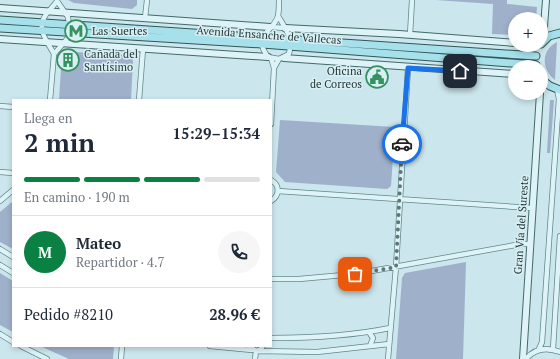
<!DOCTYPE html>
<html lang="es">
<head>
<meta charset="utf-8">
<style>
	:root { --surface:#fff; --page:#f6f6f7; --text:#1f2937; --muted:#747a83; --line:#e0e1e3; --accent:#0b8043 }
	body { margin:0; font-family:"PT Serif",serif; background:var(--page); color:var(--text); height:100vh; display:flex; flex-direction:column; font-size:15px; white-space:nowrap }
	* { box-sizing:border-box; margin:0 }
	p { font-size:13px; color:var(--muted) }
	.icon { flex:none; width:22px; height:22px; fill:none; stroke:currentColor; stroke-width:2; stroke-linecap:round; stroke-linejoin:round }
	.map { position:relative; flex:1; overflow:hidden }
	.panel { position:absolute; left:12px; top:99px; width:260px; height:248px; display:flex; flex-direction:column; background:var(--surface); border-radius:0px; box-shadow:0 2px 6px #0003 }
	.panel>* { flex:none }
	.controls { position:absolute; left:508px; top:12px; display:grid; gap:8px }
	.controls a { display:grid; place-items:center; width:40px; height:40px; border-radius:50%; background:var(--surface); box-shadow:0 2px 6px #0003; font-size:20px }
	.pin { position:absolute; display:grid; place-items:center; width:34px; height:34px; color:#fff; margin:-17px; border-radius:8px; box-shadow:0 2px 6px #0006 }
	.courier { position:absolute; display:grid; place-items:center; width:40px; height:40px; margin:-20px; border:3px solid #1a73e8; border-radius:50%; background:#fff; color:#222; box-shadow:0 1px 5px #0007 }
	.headline em { font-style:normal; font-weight:700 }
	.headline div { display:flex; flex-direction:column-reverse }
	.headline { display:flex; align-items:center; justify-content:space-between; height:68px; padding:0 12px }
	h1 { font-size:26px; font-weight:700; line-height:30px }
	.bar { display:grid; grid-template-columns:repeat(4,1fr); gap:6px 4px; align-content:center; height:48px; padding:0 12px }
	.bar i { height:5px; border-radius:3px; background:var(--line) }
	.bar .current { background:var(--accent) }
	.bar p { grid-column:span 4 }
	.line { display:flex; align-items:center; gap:10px; padding:0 12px; border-top:1px solid var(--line) }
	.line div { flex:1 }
	.round { display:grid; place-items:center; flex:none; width:42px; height:42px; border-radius:21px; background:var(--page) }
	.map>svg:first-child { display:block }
	.green { fill:#9fb0ca }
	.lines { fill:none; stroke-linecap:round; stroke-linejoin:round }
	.street-casing { stroke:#608888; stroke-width:6 }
	.secondary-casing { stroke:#436a69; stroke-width:8 }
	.primary-casing { stroke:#335654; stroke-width:9 }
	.street { stroke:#def3f7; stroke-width:4.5 }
	.secondary { stroke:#def3f7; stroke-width:6 }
	.primary { stroke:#a6e0eb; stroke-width:7 }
	.done { stroke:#5d7677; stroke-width:4; stroke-dasharray:0 7.2 }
	.route { stroke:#1a73e8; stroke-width:5 }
	.labels { text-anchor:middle; stroke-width:3; stroke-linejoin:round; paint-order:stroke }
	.poi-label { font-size:11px; fill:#223938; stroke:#daeff4; text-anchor:start }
	.street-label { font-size:11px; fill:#223938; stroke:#daeff4 }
</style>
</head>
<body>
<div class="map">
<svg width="560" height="359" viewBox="0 0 560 359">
	<rect width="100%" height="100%" fill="#cbe6ec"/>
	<path class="green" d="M68,0H137V5L132,9L74,3Z
		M436,0H507V4L537,7L536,19H515V35L492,34L493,4Z
		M557,42L555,80C541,69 541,50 557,42Z
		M74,52L129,55L133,60L131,100H59L61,69H74Z
		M550,100H554L550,153H547Z
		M280,120L395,127L391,186L387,189L285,182L276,172Z
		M13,201V249L0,242V212Z
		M466,262L463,359H396L402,278L405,273Z
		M0,273L13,281V332L0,325Z
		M40,346H114L113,359H69Z"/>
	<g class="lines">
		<g class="street-casing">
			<path id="street" d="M278,16C286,29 293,38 289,54L279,59L268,57C251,34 273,33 278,16C279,11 279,5 279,0
				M145,18L147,0
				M270,27L285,28
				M410,35L412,0
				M271,58L274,68L279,59
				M50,100L54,54L67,39L70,33L68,17L57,1C54,6 48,11 45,16C36,30 48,42 54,54
				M139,100L143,49
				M0,106L13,107
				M271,124L274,68
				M0,172L13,173
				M271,180C280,185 280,195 271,201
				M278,191L532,208
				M0,201L13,190
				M0,249L13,257
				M0,265L13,273
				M271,279H299L355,274L521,244H530
				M369,332L373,338L370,346
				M0,334L13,342
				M271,338C311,338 351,336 390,328
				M21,346L47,359
				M210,346L252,350
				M249,346L256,351L260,350L263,346
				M539,349L542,342L559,99L557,89
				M553,349L560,236
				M258,351L317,352L389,344
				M121,359L122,346
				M255,359L256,351
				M388,359L396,267L408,68
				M526,359C535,348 547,347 560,352"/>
		</g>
		<g class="secondary-casing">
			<path id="secondary" d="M0,8L270,27
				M285,28L399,34L515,43
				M0,39L268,57
				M543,40L546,0
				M284,58L515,74
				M523,359L540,93"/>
		</g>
		<g class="primary-casing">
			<path id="primary" d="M0,20L536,56
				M0,28L262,44L536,65
				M541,44L549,36L560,33
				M541,79L550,86L560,90"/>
		</g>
		<use href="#street" class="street"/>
		<use href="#secondary" class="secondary"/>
		<use href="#primary" class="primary"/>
	</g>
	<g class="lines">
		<path class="done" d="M355,274L396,267L402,144"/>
		<path class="route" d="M402,144L408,68L460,71"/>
	</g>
	<defs>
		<g id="metro-ring" transform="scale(1.15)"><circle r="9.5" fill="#daeff4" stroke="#349260" stroke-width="1.5"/><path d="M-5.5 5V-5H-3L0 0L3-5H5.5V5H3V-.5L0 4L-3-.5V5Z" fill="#349260"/></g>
		<g id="building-ring" transform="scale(1.15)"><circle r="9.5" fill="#daeff4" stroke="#349260" stroke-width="1.5"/><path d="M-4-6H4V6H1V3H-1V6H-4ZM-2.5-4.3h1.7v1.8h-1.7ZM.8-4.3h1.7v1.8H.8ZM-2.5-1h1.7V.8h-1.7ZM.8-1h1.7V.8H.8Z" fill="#349260"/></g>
		<g id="civic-ring" transform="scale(1.15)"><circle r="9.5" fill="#daeff4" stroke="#349260" stroke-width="1.5"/><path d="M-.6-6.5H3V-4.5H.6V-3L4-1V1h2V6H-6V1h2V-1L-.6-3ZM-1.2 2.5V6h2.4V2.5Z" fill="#349260"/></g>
	</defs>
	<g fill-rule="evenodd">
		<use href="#metro-ring" x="76" y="31"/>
		<use href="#building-ring" x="68" y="60"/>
		<use href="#civic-ring" x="377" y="77"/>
	</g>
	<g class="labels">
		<g class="poi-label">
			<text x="92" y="35">Las Suertes</text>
			<text x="84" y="58">Cañada del<tspan x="84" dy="13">Santísimo</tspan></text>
			<text x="362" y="75" text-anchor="end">Oficina<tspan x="362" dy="13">de Correos</tspan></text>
		</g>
		<g class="street-label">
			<text transform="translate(269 35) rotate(4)" y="4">Avenida Ensanche de Vallecas</text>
			<text transform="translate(521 225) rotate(-86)" y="4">Gran Vía del Sureste</text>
		</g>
	</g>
</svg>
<div class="controls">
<a>+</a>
<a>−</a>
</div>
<div class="pin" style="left:355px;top:274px;background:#ea580c"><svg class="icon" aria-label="bag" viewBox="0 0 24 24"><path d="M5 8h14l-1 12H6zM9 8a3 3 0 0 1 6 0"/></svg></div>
<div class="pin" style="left:460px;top:71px;background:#1f2937"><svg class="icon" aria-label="home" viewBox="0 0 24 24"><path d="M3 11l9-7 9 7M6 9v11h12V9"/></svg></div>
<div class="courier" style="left:402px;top:144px"><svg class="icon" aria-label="car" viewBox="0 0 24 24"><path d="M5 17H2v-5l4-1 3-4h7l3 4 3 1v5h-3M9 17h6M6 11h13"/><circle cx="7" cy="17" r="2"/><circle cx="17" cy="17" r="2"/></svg></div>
<section class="panel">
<div class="headline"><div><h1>2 min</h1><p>Llega en</p></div><em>15:29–15:34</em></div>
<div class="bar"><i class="current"></i><i class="current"></i><i class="current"></i><i></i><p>En camino · 190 m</p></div>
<div class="line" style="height:72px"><b class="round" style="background:var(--accent);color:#fff">M</b><div><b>Mateo</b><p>Repartidor · 4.7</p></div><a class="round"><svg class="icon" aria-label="phone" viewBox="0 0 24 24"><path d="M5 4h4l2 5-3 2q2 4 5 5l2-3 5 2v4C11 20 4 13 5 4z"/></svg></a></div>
<div class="line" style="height:52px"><div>Pedido #8210</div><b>28.96 €</b></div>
</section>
</div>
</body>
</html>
